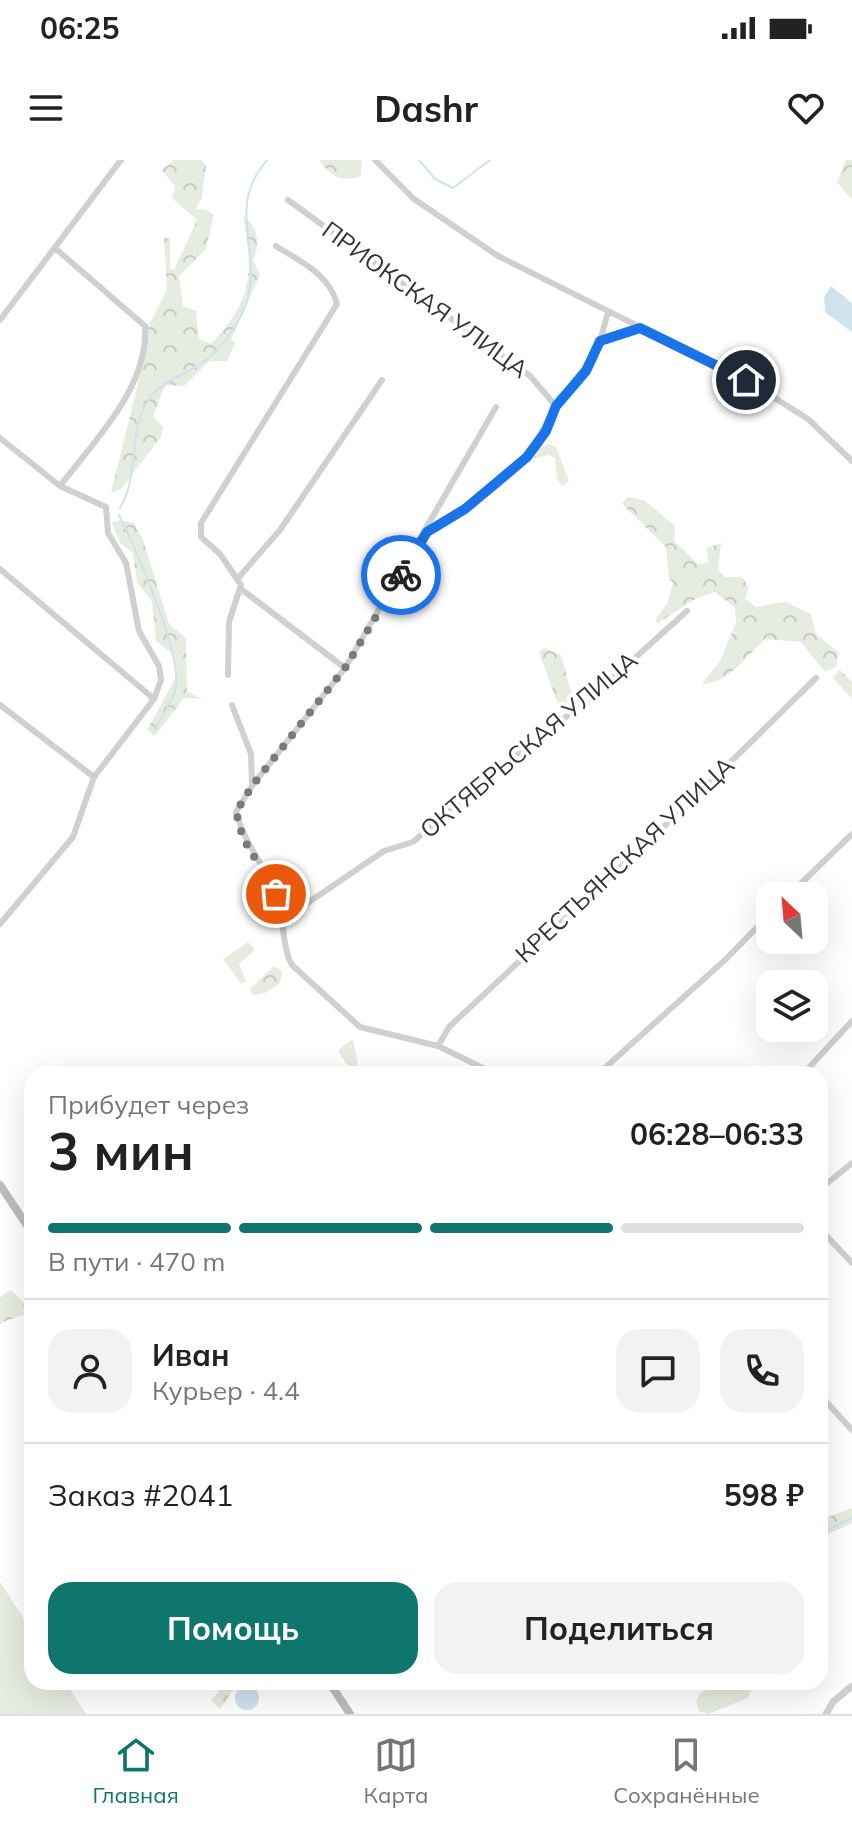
<!DOCTYPE html>
<html lang="ru">
<head>
<meta charset="utf-8">
<style>
	:root { --surface:#fff; --page:#f2f2f2; --text:#222; --muted:#767676; --line:#e0e0e0; --accent:#0f766e }
	body { margin:0; font-family:Mulish,sans-serif; background:var(--page); color:var(--text); height:100vh; display:flex; flex-direction:column; font-size:30px; white-space:nowrap }
	* { box-sizing:border-box; margin:0 }
	p { font-size:26px; color:var(--muted) }
	.icon { flex:none; width:44px; height:44px; fill:none; stroke:currentColor; stroke-width:2; stroke-linecap:round; stroke-linejoin:round }
	.map { position:relative; flex:1; overflow:hidden }
	.side { position:absolute; left:24px; top:906px; width:804px; height:624px; display:flex; flex-direction:column; background:var(--surface); border-radius:24px; box-shadow:0 8px 32px #0002 }
	.side>* { flex:none }
	.needle { width:52px; rotate:334deg }
	.tools { position:absolute; left:756px; top:722px; display:grid; gap:16px }
	.tools a { display:grid; place-items:center; width:72px; height:72px; border-radius:16px; background:var(--surface); box-shadow:0 8px 32px #0002; font-size:40px }
	.pin { position:absolute; display:grid; place-items:center; width:68px; height:68px; color:#fff; margin:-34px; border:4px solid #fff; border-radius:50%; box-shadow:0 2px 8px #0007 }
	.courier { position:absolute; display:grid; place-items:center; width:80px; height:80px; margin:-40px; border:6px solid #1a73e8; border-radius:50%; background:#fff; color:#222; box-shadow:0 2px 10px #0007 }
	.head em { font-style:normal; font-weight:700 }
	.head div { display:flex; flex-direction:column-reverse }
	.head { display:flex; align-items:center; justify-content:space-between; height:136px; padding:0 24px }
	h1 { font-size:52px; font-weight:700; line-height:60px }
	.bar { display:grid; grid-template-columns:repeat(4,1fr); gap:12px 8px; align-content:center; height:96px; padding:0 24px }
	.bar i { height:10px; border-radius:6px; background:var(--line) }
	.bar .on { background:var(--accent) }
	.bar p { grid-column:span 4 }
	.line { display:flex; align-items:center; gap:20px; padding:0 24px; border-top:2px solid var(--line) }
	.line div { flex:1 }
	.round { display:grid; place-items:center; flex:none; width:84px; height:84px; border-radius:24px; background:var(--page) }
	.button { display:flex; gap:16px; margin-top:auto; padding:16px 24px }
	.button a { flex:1; height:92px; border-radius:24px; background:var(--accent); color:#fff; font-size:32px; font-weight:700; line-height:92px; text-align:center }
	.button a+a { background:var(--page); color:var(--text) }
	.status { display:flex; justify-content:space-between; align-items:center; height:56px; padding:0 40px; background:var(--surface); direction:ltr }
	.status svg { height:22px; fill:currentColor }
	header { display:flex; justify-content:space-between; align-items:center; height:104px; padding:0 24px; background:var(--surface); font-size:36px; font-weight:700 }
	.menu { display:flex; justify-content:space-around; align-items:center; height:112px; border-top:2px solid var(--line); background:var(--surface); font-size:22px; color:var(--muted) }
	.menu a { display:grid; justify-items:center; gap:4px }
	.menu .on { color:var(--accent) }
	.map>svg:first-child { display:block }
	.green { fill:#e6ecdf }
	.forest { fill:url(#forest-crowns) }
	.water { fill:#cfe2ee }
	.lines { fill:none; stroke-linecap:round; stroke-linejoin:round }
	.stream { stroke:#cfe2ee; stroke-width:2 }
	.minor { stroke:#d0d0d0; stroke-width:6 }
	.tertiary { stroke:#d0d0d0; stroke-width:7 }
	.secondary { stroke:#bdbdbd; stroke-width:8 }
	.done { stroke:#7a7a7a; stroke-width:8; stroke-dasharray:0 14.4 }
	.route { stroke:#1a73e8; stroke-width:10 }
	.labels { text-anchor:middle; stroke-width:8; stroke-linejoin:round; paint-order:stroke }
	.street-label { font-size:24px; fill:#333; stroke:#fff }
</style>
</head>
<body>
<div class="status"><b>06:25</b><svg viewBox="0 0 49 12"><path d="M0 12V9h3v3zM5 12V6h3v6zM10 12V3h3v9zM15 12V0h3v12zM26 1h20v11H26zM47 4h2v5h-2z"/></svg></div>
<header><svg class="icon" aria-label="menu" viewBox="0 0 24 24"><path d="M4 6h16M4 12h16M4 18h16"/></svg>Dashr<svg class="icon" aria-label="heart" viewBox="0 0 24 24"><path d="M12 20l-8-8c-3-5 5-10 8-4 3-6 11-1 8 4z"/></svg></header>
<div class="map">
<svg width="852" height="1554" viewBox="0 0 852 1554">
	<defs>
		<pattern id="forest-crowns" width="20" height="18" patternUnits="userSpaceOnUse" patternTransform="scale(2)"><rect width="20" height="18" fill="#e6ecdf"/><path d="M2 6a3 3 0 1 1 6 0M12 15a3 3 0 1 1 6 0" fill="none" stroke="#c6cbc0"/></pattern>
	</defs>
	<rect width="100%" height="100%" fill="#fff"/>
	<path class="green" d="M353,879L359,911L354,914L339,893V889Z
		M0,1422L32,1471V1522H65L86,1554H0Z
		M734,1522H747L751,1531L748,1538L708,1554L699,1551L696,1541L701,1532Z"/>
	<path class="forest" d="M173,0H201L206,5L202,37L196,49L206,50L214,55L206,89L179,116L183,146L196,151L199,179L211,184C252,140 254,115 243,56C258,66 261,85 253,100L260,115L231,179L235,183L227,201H209L184,226L165,225L153,256L163,267L161,277L121,329L111,333L138,223L143,177L167,129L164,77L170,79V108L174,110L197,60L172,38L175,26L162,10Z
		M319,0H362L361,16C341,23 331,17 319,0Z
		M846,0H852V40L837,22Z
		M548,284L556,287L569,321L562,326L557,319L555,298L549,295L534,298L539,288Z
		M627,337L644,340L675,366L674,381L698,404L708,403L707,388L721,383L718,410L725,417H742L749,427L745,439L756,447L786,442L811,454L816,474L839,493L836,507L825,512L801,482L765,479C747,496 728,523 702,524L720,501L736,463L735,448L715,432L697,438L658,463L655,460L668,442L673,422L669,419L666,387L622,344Z
		M119,360L134,363L143,380L169,464L186,478L187,531L202,539L184,538L155,576L147,570L175,519V496L156,481L152,442L137,422L133,393L120,383L112,363Z
		M544,488L561,495L574,542L568,552L560,550L539,492Z
		M840,510L852,522V539L833,518Z
		M248,782L255,790L239,804L246,821L241,824L223,799Z
		M274,806L282,811L280,823L265,833L254,835L249,830Z
		M11,1130L27,1146V1153C18,1159 10,1157 0,1164V1137Z
		M852,1348V1363L820,1378V1360Z
		M228,1522L237,1524L220,1549L211,1540Z"/>
	<path class="water" d="M831,126L852,143V172L825,152L824,137Z
		M235 1538a12 12 0 1 1 24 0a12 12 0 1 1-24 0Z"/>
	<g class="lines">
		<path class="stream" d="M419,0L435,19L453,28L490,0
			M120,348C139,318 128,274 147,242C157,224 179,217 196,207C219,193 243,161 249,134C259,83 227,47 267,0
			M119,355C135,387 185,500 175,531C171,544 161,558 154,570
			M820,1375L852,1357"/>
		<path class="minor" d="M375,0L414,39L498,96L746,220L808,259L852,301
			M288,40L530,216L556,246
			M608,152L600,181L640,168
			M0,160L121,0
			M0,278L60,326
			M427,372C462,351 500,328 527,297C541,280 546,259 558,243C574,221 589,205 600,181
			M0,409L154,539
			M239,417L280,370L382,220
			M241,429L345,508
			M228,515L229,462L241,425L220,394L201,377V363L337,144C329,114 301,102 276,86
			M0,545L94,617
			M232,545L251,594L252,625
			M788,736L852,674
			M284,759L384,691L413,682L466,635L595,534L687,451
			M0,764L73,677L94,617L154,539L161,520L159,506L139,471L126,403L108,373L106,347L60,326C95,280 149,227 145,166L56,89
			M438,886L449,867L688,644L816,518
			M495,914L438,886L360,867L292,805C281,785 285,759 277,737C266,706 245,686 236,652L252,626L345,508L496,247
			M598,914L726,799L770,754
			M803,914L852,861
			M820,1029L852,1003
			M820,1069L852,1103
			M820,1235L852,1270"/>
		<path class="tertiary" d="M826,1554L833,1542L852,1526"/>
		<path class="secondary" d="M0,1025L32,1073
			M329,1522L350,1554"/>
	</g>
	<g class="lines">
		<path class="done" d="M276,734L243,678L236,652L252,626L345,508L401,415"/>
		<path class="route" d="M401,415L427,372L465,349L527,297L546,271L556,246L586,211L600,181L640,168L746,220"/>
	</g>
	<g class="labels">
		<g class="street-label">
			<text transform="translate(425 140) rotate(36)" y="8">ПРИОКСКАЯ УЛИЦА</text>
			<text transform="translate(529 585) rotate(-40)" y="8">ОКТЯБРЬСКАЯ УЛИЦА</text>
			<text transform="translate(625 700) rotate(-43)" y="8">КРЕСТЬЯНСКАЯ УЛИЦА</text>
		</g>
	</g>
</svg>
<div class="tools">
<a><svg class="needle" viewBox="-14 -14 28 28"><path d="M0-13l5 13h-10z" fill="#e53935"/><path d="M0 13l5-13h-10z" fill="#767676"/></svg></a>
<a><svg class="icon" aria-label="layers" viewBox="0 0 24 24"><path d="M12 4l9 5-9 5-9-5zM3 14l9 5 9-5"/></svg></a>
</div>
<div class="pin" style="left:276px;top:734px;background:#ea580c"><svg class="icon" aria-label="bag" viewBox="0 0 24 24"><path d="M5 8h14l-1 12H6zM9 8a3 3 0 0 1 6 0"/></svg></div>
<div class="pin" style="left:746px;top:220px;background:#1f2937"><svg class="icon" aria-label="home" viewBox="0 0 24 24"><path d="M3 11l9-7 9 7M6 9v11h12V9"/></svg></div>
<div class="courier" style="left:401px;top:415px"><svg class="icon" aria-label="bike" viewBox="0 0 24 24"><circle cx="6" cy="16" r="4"/><circle cx="18" cy="16" r="4"/><path d="M6 16l4-8h5l3 8M10 8l3 8H6M13 5h3"/></svg></div>
<section class="side">
<div class="head"><div><h1>3 мин</h1><p>Прибудет через</p></div><em>06:28–06:33</em></div>
<div class="bar"><i class="on"></i><i class="on"></i><i class="on"></i><i></i><p>В пути · 470 m</p></div>
<div class="line" style="height:144px"><a class="round"><svg class="icon" aria-label="person" viewBox="0 0 24 24"><circle cx="12" cy="8" r="4"/><path d="M4 21q1-7 8-7t8 7"/></svg></a><div><b>Иван</b><p>Курьер · 4.4</p></div><a class="round"><svg class="icon" aria-label="chat" viewBox="0 0 24 24"><path d="M4 5h16v11H9l-5 4z"/></svg></a><a class="round"><svg class="icon" aria-label="phone" viewBox="0 0 24 24"><path d="M5 4h4l2 5-3 2q2 4 5 5l2-3 5 2v4C11 20 4 13 5 4z"/></svg></a></div>
<div class="line" style="height:104px"><div>Заказ #2041</div><b>598 ₽</b></div>
<div class="button"><a>Помощь</a><a>Поделиться</a></div>
</section>
</div>
<nav class="menu">
<a class="on"><svg class="icon" aria-label="home" viewBox="0 0 24 24"><path d="M3 11l9-7 9 7M6 9v11h12V9"/></svg>Главная</a>
<a><svg class="icon" aria-label="map" viewBox="0 0 24 24"><path d="M3 6l6-2 6 2 6-2v14l-6 2-6-2-6 2zM9 4v14M15 6v14"/></svg>Карта</a>
<a><svg class="icon" aria-label="saved" viewBox="0 0 24 24"><path d="M7 4h10v16l-5-4-5 4z"/></svg>Сохранённые</a>
</nav>
</body>
</html>
